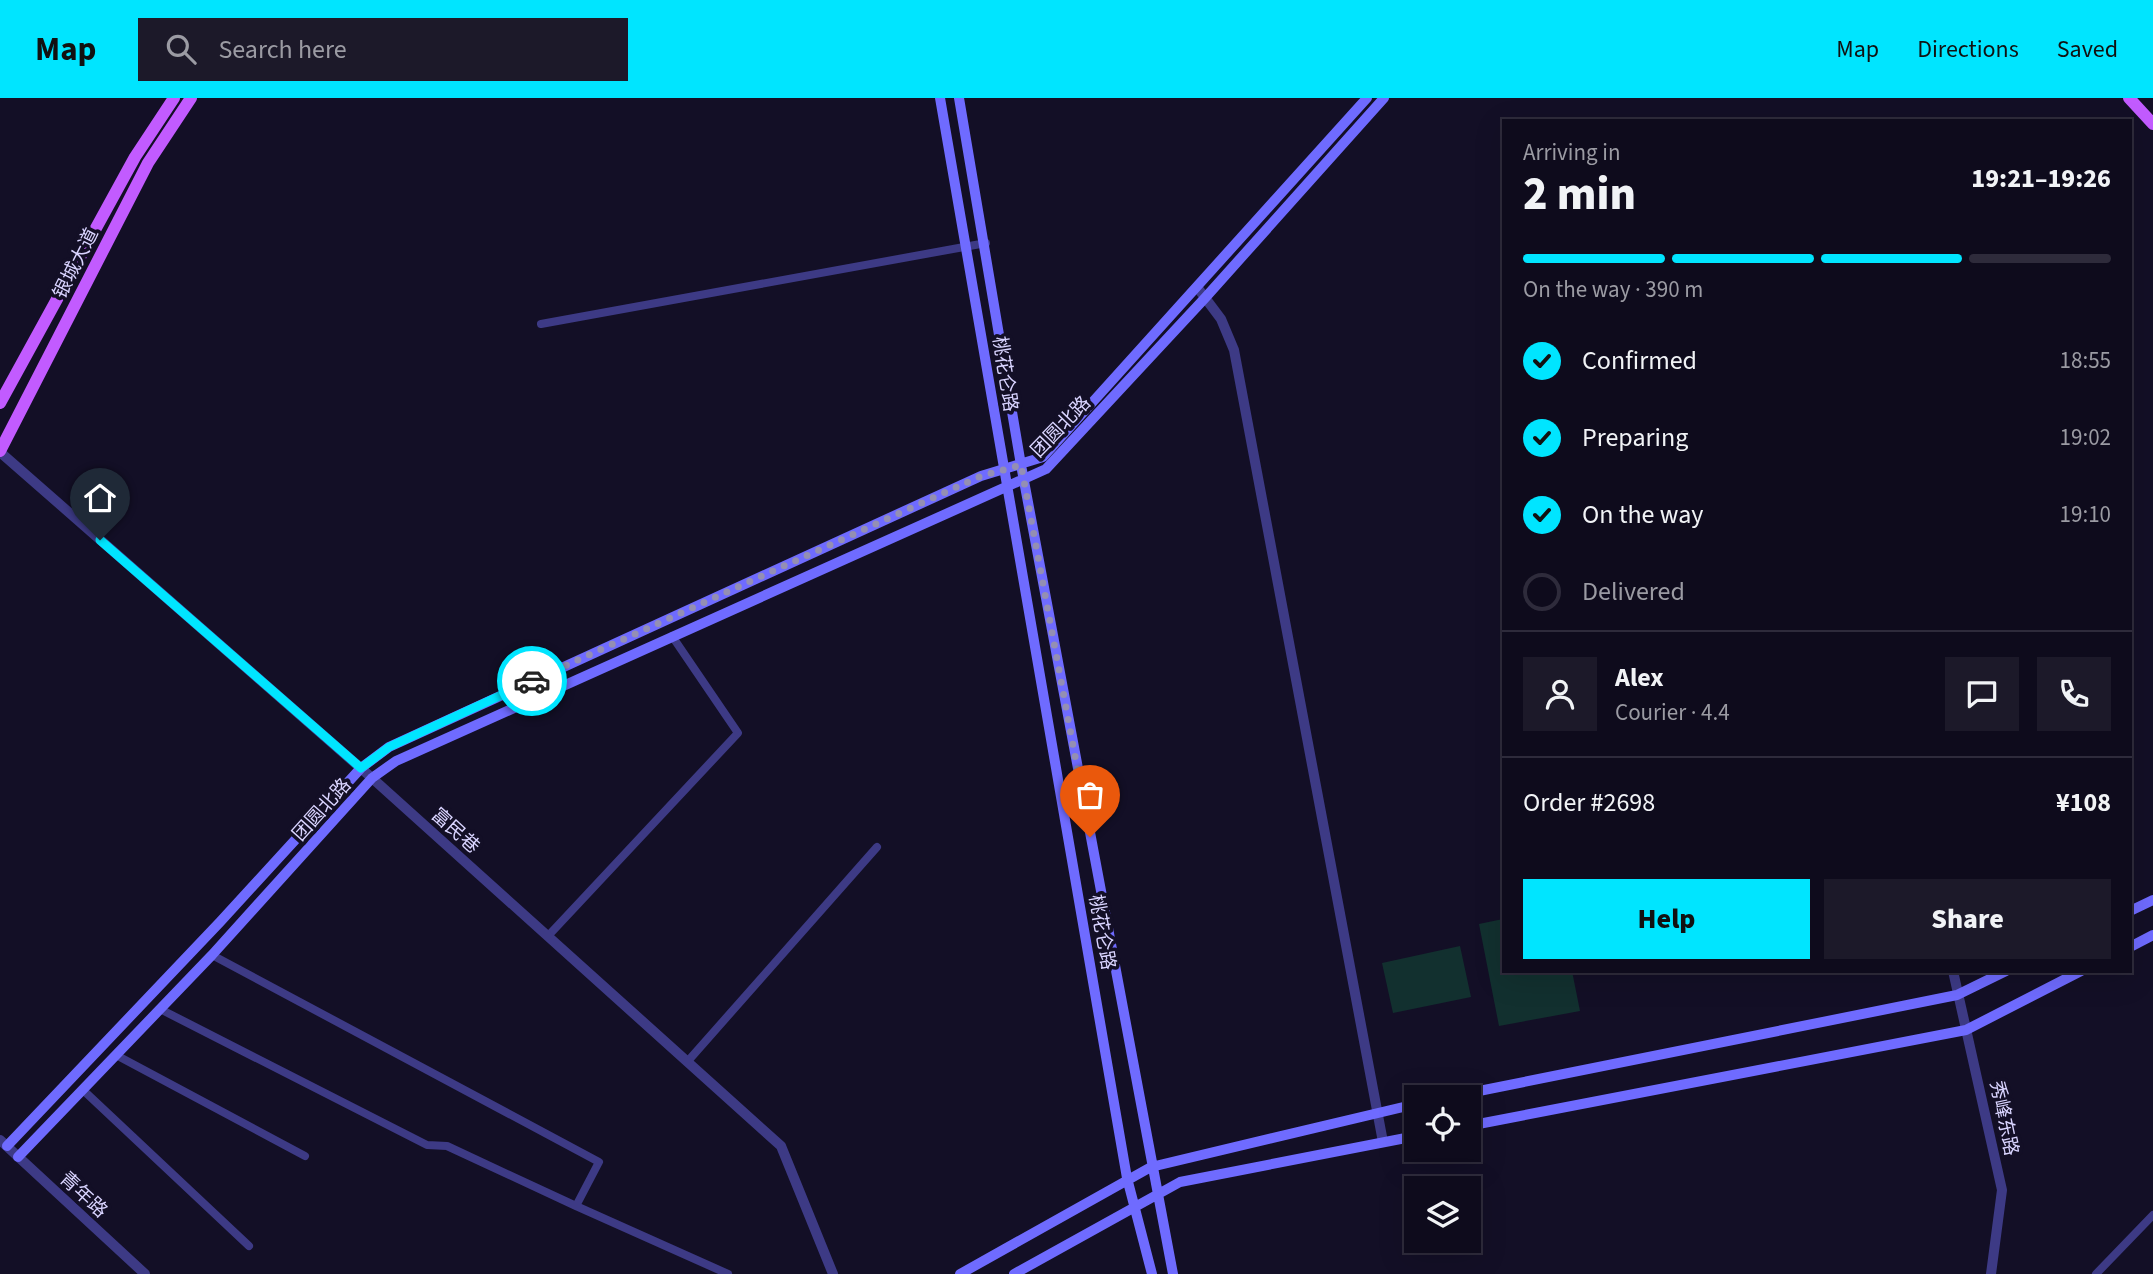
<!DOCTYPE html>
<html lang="en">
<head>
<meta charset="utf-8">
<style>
	:root { --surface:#0e0b1c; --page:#1c1929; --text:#f1f3f6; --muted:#9b9ba3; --line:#2e2b3b; --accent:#00e5ff }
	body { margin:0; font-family:"Source Sans 3","Noto Sans SC",sans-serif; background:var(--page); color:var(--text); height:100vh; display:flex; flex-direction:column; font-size:26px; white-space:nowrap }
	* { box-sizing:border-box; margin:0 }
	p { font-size:23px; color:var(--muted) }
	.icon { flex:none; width:38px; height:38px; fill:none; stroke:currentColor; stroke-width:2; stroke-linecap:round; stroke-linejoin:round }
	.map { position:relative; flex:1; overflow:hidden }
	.sheet { position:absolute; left:1502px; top:21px; width:630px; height:854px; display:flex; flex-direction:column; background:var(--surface); border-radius:0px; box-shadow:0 7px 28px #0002,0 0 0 2px var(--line) }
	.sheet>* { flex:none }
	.buttons { position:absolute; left:1404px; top:987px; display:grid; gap:14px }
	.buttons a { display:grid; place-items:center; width:77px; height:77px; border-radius:0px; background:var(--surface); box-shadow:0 7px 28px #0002,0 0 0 2px var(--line); font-size:35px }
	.pin { position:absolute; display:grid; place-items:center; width:60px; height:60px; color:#fff; margin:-72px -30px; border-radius:50% 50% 50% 0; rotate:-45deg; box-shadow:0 0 7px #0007 }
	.pin .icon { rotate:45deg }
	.courier { position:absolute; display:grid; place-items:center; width:70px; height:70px; margin:-35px; border:5px solid #00e5ff; border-radius:50%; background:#fff; color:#222; box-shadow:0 2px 9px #0007 }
	.head em { font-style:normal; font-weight:800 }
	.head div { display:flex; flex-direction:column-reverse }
	.head { display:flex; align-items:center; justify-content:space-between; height:119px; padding:0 21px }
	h1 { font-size:46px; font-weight:800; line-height:52px }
	.bar { display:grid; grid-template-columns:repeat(4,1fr); gap:10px 7px; align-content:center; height:84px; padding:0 21px }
	.bar i { height:9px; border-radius:5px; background:var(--line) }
	.bar .on { background:var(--accent) }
	.bar p { grid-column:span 4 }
	.line { display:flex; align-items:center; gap:18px; padding:0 21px; border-top:2px solid var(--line) }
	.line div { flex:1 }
	.round { display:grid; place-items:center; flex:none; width:74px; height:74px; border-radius:0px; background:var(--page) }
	ol { padding:0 21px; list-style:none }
	li { display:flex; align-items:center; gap:21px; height:77px }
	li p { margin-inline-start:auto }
	li .icon { padding:7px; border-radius:50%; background:var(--accent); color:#111; stroke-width:4 }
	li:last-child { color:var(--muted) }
	li i { width:38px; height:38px; border:4px solid var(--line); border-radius:50% }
	.primary-button { display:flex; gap:14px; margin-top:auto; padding:14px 21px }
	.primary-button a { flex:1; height:80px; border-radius:0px; background:var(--accent); color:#111; font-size:28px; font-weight:800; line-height:80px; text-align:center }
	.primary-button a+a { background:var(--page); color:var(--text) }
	header { display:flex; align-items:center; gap:42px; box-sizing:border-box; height:98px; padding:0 35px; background:var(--accent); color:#111 }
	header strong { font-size:33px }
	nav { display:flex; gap:38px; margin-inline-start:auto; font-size:24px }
	.search { width:490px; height:63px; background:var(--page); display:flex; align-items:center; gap:18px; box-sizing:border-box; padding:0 24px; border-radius:0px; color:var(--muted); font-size:26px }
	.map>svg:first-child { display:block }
	.green { fill:#12302f }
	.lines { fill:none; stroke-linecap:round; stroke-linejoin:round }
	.minor { stroke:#3d3a85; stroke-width:8 }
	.tertiary { stroke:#3d3a85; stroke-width:10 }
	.secondary { stroke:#6f6bff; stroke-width:10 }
	.primary { stroke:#c25bff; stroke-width:12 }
	.done { stroke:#948fb3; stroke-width:7; stroke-dasharray:0 12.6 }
	.route { stroke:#00e5ff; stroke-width:9 }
	.labels { text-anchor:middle; stroke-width:7; stroke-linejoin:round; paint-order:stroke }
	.street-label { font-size:19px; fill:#d9d4ff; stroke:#130f26 }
</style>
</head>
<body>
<header>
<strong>Map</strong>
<div class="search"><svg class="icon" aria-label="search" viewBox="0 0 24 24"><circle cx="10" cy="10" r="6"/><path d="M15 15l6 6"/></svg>Search here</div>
<nav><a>Map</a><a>Directions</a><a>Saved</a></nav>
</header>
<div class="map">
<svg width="2153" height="1176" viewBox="0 0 2153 1176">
	<rect width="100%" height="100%" fill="#130f26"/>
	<path class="green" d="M1503,821V873H1572L1580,913L1499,928L1479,826Z
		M1460,848L1471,899L1393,915L1382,865Z"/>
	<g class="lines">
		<path class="minor" d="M541,226L986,145
			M548,838L738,635L672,538
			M160,911L427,1047L447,1048L576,1108L599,1064L212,857
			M116,957L305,1058
			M688,963L877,749
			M83,992L249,1148
			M576,1108L728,1176
			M2096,1176L2153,1117"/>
		<path class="tertiary" d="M1197,189L1221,221L1234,252L1383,1044
			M0,354L372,680L781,1048L833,1176
			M1953,873L2002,1092L1991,1176
			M0,1042L145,1176"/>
		<path class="secondary" d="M940,0L1127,1080L1152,1176
			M959,0L1021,367L1173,1176
			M2130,813L2153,802
			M2130,849L2153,837
			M1449,999L1957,897L2006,873
			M1468,1028L1966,932L2081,873
			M7,1048L220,824L361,670L389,649L981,378L1043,359L1367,0
			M18,1059L212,857L372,680L396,663L1046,371L1205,200L1384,0
			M960,1176L1151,1069L1416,1006
			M1014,1176L1180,1084L1416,1038"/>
		<path class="primary" d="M2129,0L2153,26
			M0,305L135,59L174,0
			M0,353L148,65L191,0"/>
	</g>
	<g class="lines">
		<path class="done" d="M532,583L981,378L1021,367L1090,739"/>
		<path class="route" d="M100,442L361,670L389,649L532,583"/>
	</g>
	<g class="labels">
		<g class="street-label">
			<text transform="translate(75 165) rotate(-63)" y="7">银城大道</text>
			<text transform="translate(1006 276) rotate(81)" y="7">桃花仑路</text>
			<text transform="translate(1060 328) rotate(-46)" y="7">团圆北路</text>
			<text transform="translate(321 711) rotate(-48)" y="7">团圆北路</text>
			<text transform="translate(456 732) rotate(42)" y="7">富民巷</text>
			<text transform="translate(1103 834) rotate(80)" y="7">桃花仑路</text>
			<text transform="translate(2005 1020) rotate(78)" y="7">秀峰东路</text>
			<text transform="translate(84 1096) rotate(43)" y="7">青年路</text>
		</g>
	</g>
</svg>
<div class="buttons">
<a><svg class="icon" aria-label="locate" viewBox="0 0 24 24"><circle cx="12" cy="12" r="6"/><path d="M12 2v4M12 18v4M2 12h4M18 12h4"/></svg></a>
<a><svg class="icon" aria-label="layers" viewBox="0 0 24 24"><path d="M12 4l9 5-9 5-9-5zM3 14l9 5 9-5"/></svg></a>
</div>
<div class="pin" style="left:1090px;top:739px;background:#ea580c"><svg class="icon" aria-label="bag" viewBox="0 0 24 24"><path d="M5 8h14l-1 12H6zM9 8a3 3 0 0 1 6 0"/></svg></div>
<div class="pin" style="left:100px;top:442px;background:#1f2937"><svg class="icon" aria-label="home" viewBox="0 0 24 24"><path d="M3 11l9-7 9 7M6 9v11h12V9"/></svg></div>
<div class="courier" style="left:532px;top:583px"><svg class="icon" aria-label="car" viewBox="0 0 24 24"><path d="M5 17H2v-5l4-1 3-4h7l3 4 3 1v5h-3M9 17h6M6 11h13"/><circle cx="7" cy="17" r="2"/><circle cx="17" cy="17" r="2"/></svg></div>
<section class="sheet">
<div class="head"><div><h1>2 min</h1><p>Arriving in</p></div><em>19:21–19:26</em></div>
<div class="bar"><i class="on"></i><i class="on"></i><i class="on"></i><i></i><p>On the way · 390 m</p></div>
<ol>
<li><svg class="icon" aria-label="check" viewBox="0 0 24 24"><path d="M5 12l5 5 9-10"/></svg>Confirmed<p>18:55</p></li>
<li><svg class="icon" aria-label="check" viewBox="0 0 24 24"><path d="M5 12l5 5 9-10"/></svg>Preparing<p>19:02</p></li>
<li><svg class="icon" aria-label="check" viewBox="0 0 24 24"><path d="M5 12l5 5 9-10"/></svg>On the way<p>19:10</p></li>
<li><i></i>Delivered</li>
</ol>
<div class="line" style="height:126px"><a class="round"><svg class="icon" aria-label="person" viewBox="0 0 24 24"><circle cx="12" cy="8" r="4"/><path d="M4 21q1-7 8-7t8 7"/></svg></a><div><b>Alex</b><p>Courier · 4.4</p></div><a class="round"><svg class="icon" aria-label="chat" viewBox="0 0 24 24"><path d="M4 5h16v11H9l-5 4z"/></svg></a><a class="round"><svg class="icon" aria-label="phone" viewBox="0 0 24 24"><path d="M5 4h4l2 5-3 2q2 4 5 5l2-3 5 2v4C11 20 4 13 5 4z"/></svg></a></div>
<div class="line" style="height:91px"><div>Order #2698</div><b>¥108</b></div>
<div class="primary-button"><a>Help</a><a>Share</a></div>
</section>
</div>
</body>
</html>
